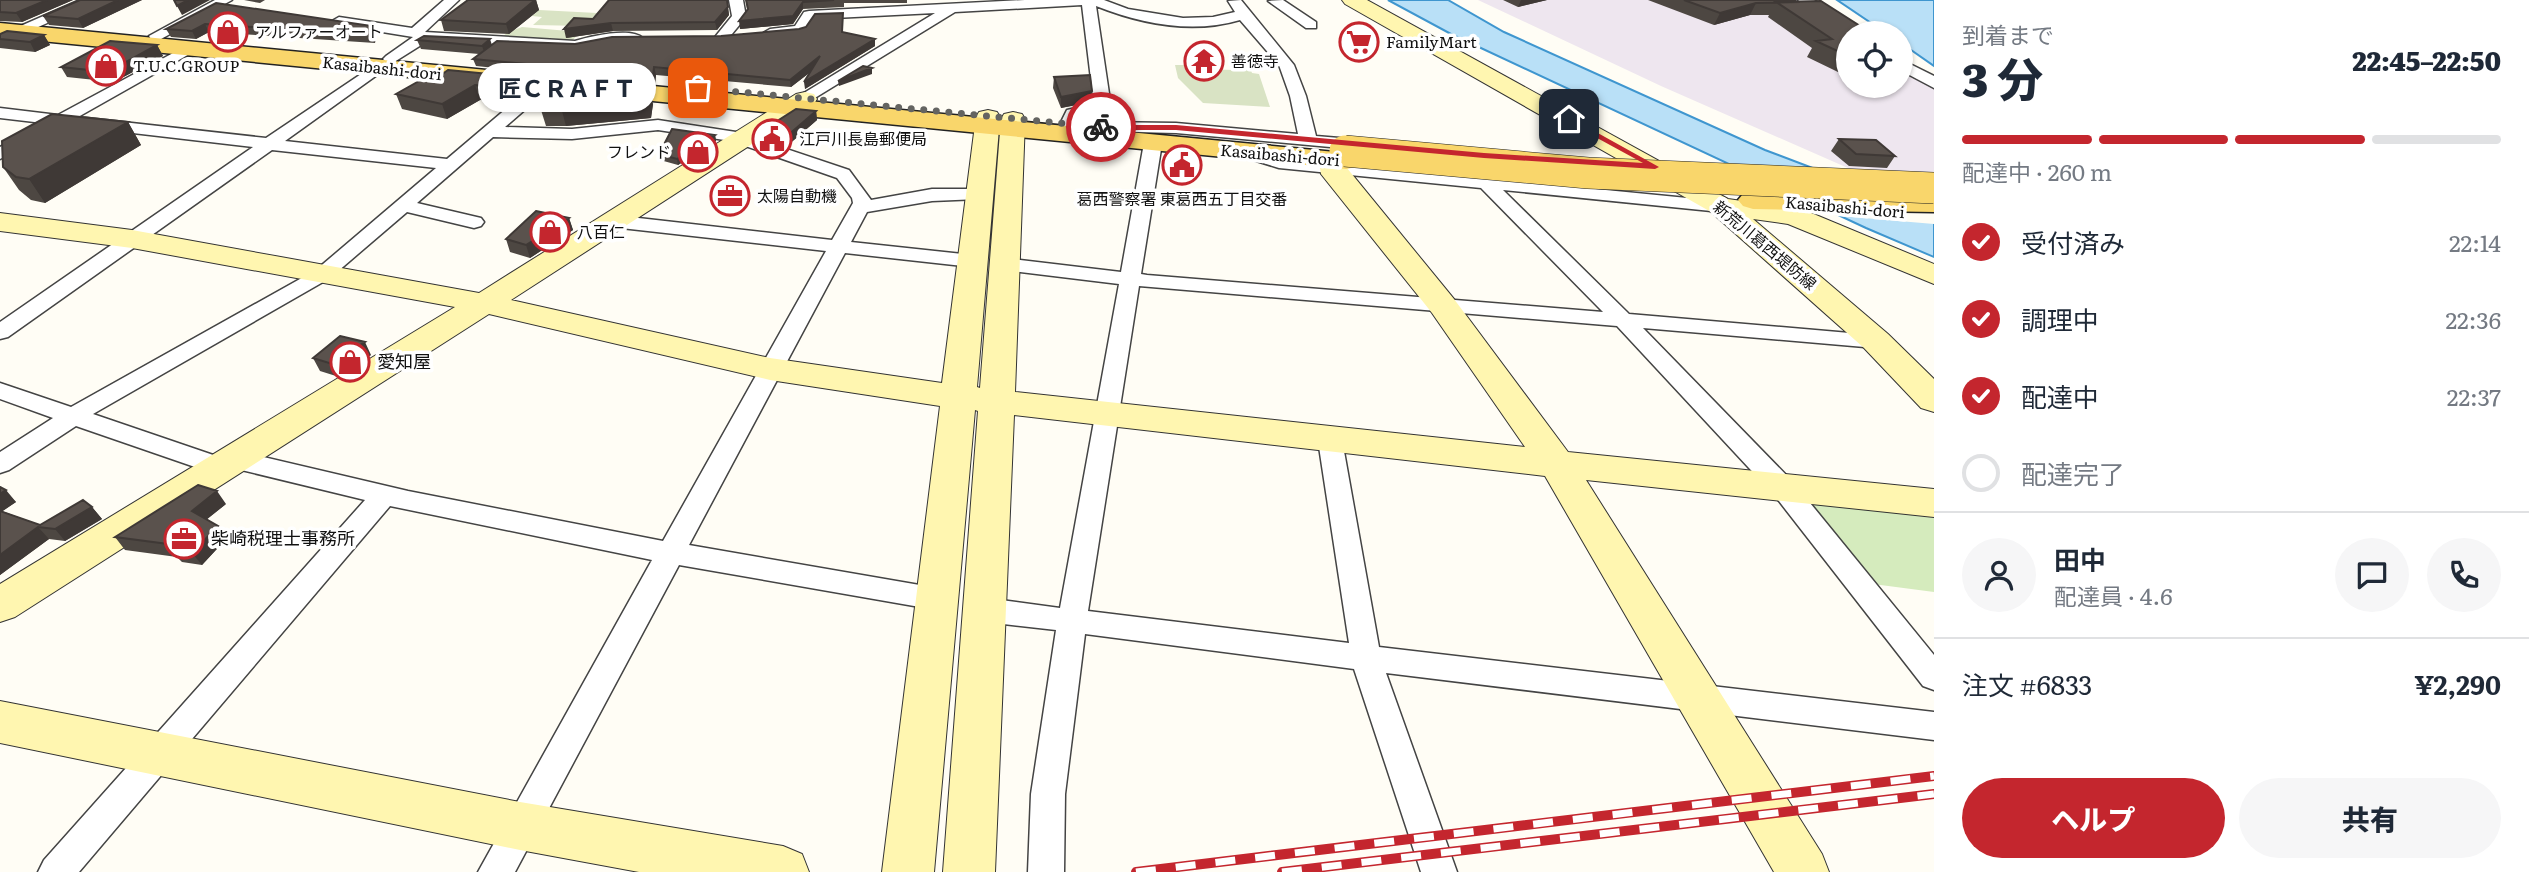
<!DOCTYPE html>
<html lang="ja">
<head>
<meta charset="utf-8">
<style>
	:root { --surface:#fff; --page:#f6f6f7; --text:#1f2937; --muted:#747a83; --line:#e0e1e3; --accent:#c4262e }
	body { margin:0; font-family:Literata,"Noto Sans JP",serif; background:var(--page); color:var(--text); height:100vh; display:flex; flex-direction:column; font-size:26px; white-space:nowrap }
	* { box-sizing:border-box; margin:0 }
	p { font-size:23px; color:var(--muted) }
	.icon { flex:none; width:38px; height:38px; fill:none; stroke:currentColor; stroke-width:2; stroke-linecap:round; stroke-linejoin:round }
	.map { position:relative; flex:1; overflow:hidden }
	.side { display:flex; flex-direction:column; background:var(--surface); width:595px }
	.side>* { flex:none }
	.tools { position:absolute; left:1836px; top:21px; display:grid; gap:14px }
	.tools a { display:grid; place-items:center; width:77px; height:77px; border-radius:50%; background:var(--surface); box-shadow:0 2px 5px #0004; font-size:35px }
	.pin { position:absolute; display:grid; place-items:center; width:60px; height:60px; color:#fff; margin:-30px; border-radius:14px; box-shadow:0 4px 10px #0006 }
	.courier { position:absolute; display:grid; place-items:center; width:70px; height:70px; margin:-35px; border:5px solid #c4262e; border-radius:50%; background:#fff; color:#222; box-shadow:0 2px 9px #0007 }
	.bubble { position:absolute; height:49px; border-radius:24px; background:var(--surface); box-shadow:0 2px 5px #0004; font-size:23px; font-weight:800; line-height:49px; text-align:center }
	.headline em { font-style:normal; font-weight:800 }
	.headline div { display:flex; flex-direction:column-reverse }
	.headline { display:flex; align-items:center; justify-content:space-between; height:119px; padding:0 28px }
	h1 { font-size:46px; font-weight:800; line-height:52px }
	.bar { display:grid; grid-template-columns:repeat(4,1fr); gap:10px 7px; align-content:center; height:84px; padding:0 28px }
	.bar i { height:9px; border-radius:5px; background:var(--line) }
	.bar .current { background:var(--accent) }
	.bar p { grid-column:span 4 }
	.line { display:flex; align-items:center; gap:18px; padding:0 28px; border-top:2px solid var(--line) }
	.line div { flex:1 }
	.round { display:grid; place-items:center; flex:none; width:74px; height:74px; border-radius:37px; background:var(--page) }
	ol { padding:0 28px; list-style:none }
	li { display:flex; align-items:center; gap:21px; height:77px }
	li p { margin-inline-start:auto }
	li .icon { padding:7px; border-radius:50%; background:var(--accent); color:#fff; stroke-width:4 }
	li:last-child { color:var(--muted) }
	li i { width:38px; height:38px; border:4px solid var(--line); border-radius:50% }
	.button { display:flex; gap:14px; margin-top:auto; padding:14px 28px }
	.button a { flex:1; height:80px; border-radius:42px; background:var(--accent); color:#fff; font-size:28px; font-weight:800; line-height:80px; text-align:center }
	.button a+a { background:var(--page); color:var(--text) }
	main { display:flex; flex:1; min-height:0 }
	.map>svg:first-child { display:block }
	.industrial { fill:#eee6ef }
	.green { fill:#d5ebbd }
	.cemetery { fill:#d9e3c4 }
	.water { fill:#b9e0f7; stroke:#3f96cf; stroke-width:2 }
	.pier { fill:#fffdf5 }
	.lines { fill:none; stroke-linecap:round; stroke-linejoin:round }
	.street-casing { stroke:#444; stroke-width:3 }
	.secondary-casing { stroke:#333; stroke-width:2 }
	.primary-casing { stroke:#222; stroke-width:3 }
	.street { fill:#fff; fill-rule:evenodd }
	.secondary { fill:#fff6b0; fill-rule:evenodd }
	.primary { fill:#f9d66b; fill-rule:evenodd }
	.rail-casing { stroke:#c4262e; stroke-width:10 }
	.rail { stroke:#fff; stroke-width:7; stroke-dasharray:20; stroke-linecap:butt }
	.primary-bridge-casing { stroke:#222; stroke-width:32; stroke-linecap:butt }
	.primary-bridge { stroke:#f9d66b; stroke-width:31 }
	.wall { fill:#4d4742 }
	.shaded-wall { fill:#3f3936 }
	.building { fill:#5a524d; stroke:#3f3936; stroke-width:2 }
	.route { fill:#c4262e }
	.done { stroke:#646461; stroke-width:7; stroke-dasharray:0 12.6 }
	.labels { text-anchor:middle; stroke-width:7; stroke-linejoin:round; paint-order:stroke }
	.far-poi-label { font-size:16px; fill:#111; stroke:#fff; text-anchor:start }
	.far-street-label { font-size:16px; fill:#111; stroke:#fff }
	.poi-label { font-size:18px; fill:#111; stroke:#fff; text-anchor:start }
</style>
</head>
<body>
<main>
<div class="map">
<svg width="1934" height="872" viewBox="0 0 1934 872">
	<rect width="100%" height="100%" fill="#fffdf5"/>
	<path class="industrial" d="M1478,0H1799L1848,34V86H1900L1901,69L1934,89V176L1857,172L1661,86Z"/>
	<path class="green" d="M1805,501L1934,514V592L1873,584Z"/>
	<path class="cemetery" d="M539,10L597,13L585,26L533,25L542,17L532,16Z
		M522,27L580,32L572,41L500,39L508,32Z
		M1236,62L1248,63L1252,73L1259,74L1270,107L1203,103L1178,78L1175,65H1187L1188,69L1238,70Z"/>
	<path class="water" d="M1388,0H1448L1504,32L1765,150L1934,214V257L1866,228L1451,34Z
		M1837,0H1934V66L1901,43L1900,33H1886Z"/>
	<path class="pier" d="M1739,173L1934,210V224L1829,215Z"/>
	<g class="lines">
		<g class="street-casing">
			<path id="street" d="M80,0H99L0,44V35Z
				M215,0H232L161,39H151L149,36Z
				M444,0H459L425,32L575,41C591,36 631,27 643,38L636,42L598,43L576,49L426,42L391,64L386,62L383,59L386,56L413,37L339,25L332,21L339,17L412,28Z
				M729,0H743L746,17L727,40L722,41L715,37L732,16Z
				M1025,0H1104L1128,9L1183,18L1213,17L1235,12L1228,1L1241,0L1294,65L1306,96L1316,136L1363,140L1372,145L1363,150L1176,133L1093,131L1091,127L1093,123L1099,122L1176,123L1298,134L1290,96L1279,65L1240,20C1193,34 1141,24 1096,6L1111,107L1109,110L1080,117L1074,128L1068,129L1060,124L1067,110L1094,104L1082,5L955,12L805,104L797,99L799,96L935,13L814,19L805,33L770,37L763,33L770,29L795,26L804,12L809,11Z
				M1283,0L1316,22V28H1306L1268,1Z
				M1798,0H1814L1862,33L1848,35Z
				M188,45L195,49L193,52L78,117L266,138L379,62L387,67L384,70L285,141L447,159L539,81H551L553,84L551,87L505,127L572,129L658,120L736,132L849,170L871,200L932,189H986L988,193L979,199L932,201L867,212L851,242L972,255L979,257L982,261L979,265L972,267L845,253L689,545L937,588L947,591L951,599L947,607L937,610L679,565L515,872H478L652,560L390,506L79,872H38L44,860L365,500L233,468L230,473L221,476L76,426L9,470L0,473V452L53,418L0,399V383L71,407L316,270L436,168L272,150L8,337L0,339V322L253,147L64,125L0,159V147L43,123L0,118V108L58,115ZM658,130L731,141L837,178L852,198L853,203L832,240L612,215L602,221L612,227L826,251L663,541L408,491L234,450L225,453L222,458L93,414L330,278L407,212L474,228L481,226L484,222L481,218L417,203L493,137L572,139Z
				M1900,59L1934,76V88L1900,70Z
				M1153,138L1162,143L1141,274L1147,275L1603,312L1481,188L1279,168L1240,156L1237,152L1246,147L1281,158L1728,202L1730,206L1721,212L1503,190L1629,314L1884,336L1887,341L1884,346L1876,348L1643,328L1793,482L1934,655V690L1923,686L1775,496L1617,326L1139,286L1088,611L1349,643L1318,440L1321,434L1330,432L1339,434L1342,440L1379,647L1934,712V740L1386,673L1457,872H1421L1354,669L1085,634L1065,794L1064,872H1028L1031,794L1056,630L986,622L976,618L972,610L976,602L986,598L1060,608L1119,284L1004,270L997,268L994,264L997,260L1004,258L1121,272L1144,143Z"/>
		</g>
		<g class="secondary-casing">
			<path id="secondary" d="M1342,0H1367L1728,199L1804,210L1934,264V284L1788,224L1753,219L1888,334L1934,379V412L1921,408L1864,348L1711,212L1345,4Z
				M805,92L814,94L817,99L814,104L511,300L770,358L942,383L976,117L979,112L988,110L997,112L1000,117L977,387L980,388L1001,119L1004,114L1013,112L1022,114L1025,119L1015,392L1525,447L1432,313L1321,174L1320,168L1324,162L1333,160L1342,162L1454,299L1568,452L1934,489V517L1586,480L1822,854L1829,872H1774L1545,476L1014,415L995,872H943L978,411L975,410L934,872H882L940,406L770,380L489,314L15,617L0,622V584L455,307L132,248L0,231V213L132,230L479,293L796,94Z
				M0,701L520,802L783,846L802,854L809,872H639L520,850L0,743Z"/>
		</g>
		<g class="primary-casing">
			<path id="primary" d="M0,23L1346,153L1356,155L1360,161L1356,167L1346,169L0,37Z
				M1753,191L1934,194V212L1753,209L1743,206L1738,200L1743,194Z"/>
		</g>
		<use href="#street" class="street"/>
		<use href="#secondary" class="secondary"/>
		<use href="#primary" class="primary"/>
		<g class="rail-casing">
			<path id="rail" d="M1136,872L1934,776
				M1282,872L1934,794"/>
		</g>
		<use href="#rail" class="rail"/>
		<g class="primary-bridge-casing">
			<path id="primary-bridge" d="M1345,151L1588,173L1934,188"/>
		</g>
		<use href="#primary-bridge" class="primary-bridge"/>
	</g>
	<path class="wall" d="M0,0H73L22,22L0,21Z
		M79,0H142L83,28L49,25L43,16Z
		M244,0H265L260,3Z
		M536,0L539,10L509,34L444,31L441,20Z
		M727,0L729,15L717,30L613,31L566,38L593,19Z
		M746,0H907V3H844V7L803,9L793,24L740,29L747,9Z
		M1503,0H1547L1518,7Z
		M1648,0H1794L1848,33V70L1838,72L1807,57L1812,48L1768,17L1769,15H1750L1714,25Z
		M216,3L376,34L375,43L209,32L196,39L171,37L166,29Z
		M843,13V32L875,46L805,89L809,73L791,87L656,75L655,84L476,66L473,59L479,54L421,49L417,40L492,45L575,44L721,36L799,29Z
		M0,34L44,35L50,45L35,52L0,48Z
		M157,45L163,56L114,82L67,77L61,67Z
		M428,76L523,91L509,103L480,100L447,119L402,109L396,94Z
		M1054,77L1091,102L1061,108L1053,88Z
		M529,91L653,104L651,118L566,126H546L541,110L542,107L534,106Z
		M816,111L817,120L787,146L768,140L767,131Z
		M128,122L141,145L45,203L31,200L19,190L3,167Z
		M715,135L716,141L678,165L660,160L659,154Z
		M1839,139L1895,156L1887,168L1849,166L1831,151Z
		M569,218L573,230L530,258L510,252L506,239Z
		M371,355L336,376L320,371L313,358Z
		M0,487L16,502L2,511L40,525L92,507L102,519L65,541L49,539L0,575Z
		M226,504L207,519L218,526L227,538L202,565L182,562L177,557L125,550L115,537Z"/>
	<path class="shaded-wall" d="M47,0H73L22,22L16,13Z
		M118,0H142L83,28L78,19Z
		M188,0H210L182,15L177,6Z
		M536,0L539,10L509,34L506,24Z
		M1521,0H1547L1518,7Z
		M803,2V9L793,24L740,29L739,21Z
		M1756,3L1750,15L1714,25L1720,13Z
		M728,7L729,15L717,30L715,22Z
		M611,23L613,31L566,38L564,29Z
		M205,24L209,32L196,39L192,31Z
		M372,26L376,34L375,43L372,35Z
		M44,35L50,45L35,52L30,42Z
		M490,39L493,48L485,54L482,46Z
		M875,39V46L805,89L804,82Z
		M157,45L163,56L114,82L108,72Z
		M820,56L821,64L791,87L790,80Z
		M1847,56H1848V70L1838,72Z
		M654,67L656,75L655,84L653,76Z
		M872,68V74L839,86L838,81Z
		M519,77L523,91L509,103L505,88Z
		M475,85L480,100L447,119L442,104Z
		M650,89L653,104L651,118L566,126L562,111Z
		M1092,91L1091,102L1061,108V97Z
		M816,111L817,120L787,146L786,137Z
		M128,122L141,145L45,203L29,179Z
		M715,135L716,141L678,165L677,159Z
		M569,218L573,230L530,258L526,245Z
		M365,342L371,355L336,376L329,363Z
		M6,490L16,502L0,513V494Z
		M217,491L226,504L201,524L192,511Z
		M92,507L102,519L65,541L55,529Z
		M218,526L227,538L202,565L192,553Z
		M38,527L49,539L0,575V555Z"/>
	<path class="building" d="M0,0H47L16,13L0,12Z
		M80,0H118L78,19L43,16Z
		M174,0H188L177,6Z
		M468,0H535L506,24L441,20Z
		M609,0H727L728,7L715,22L611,23L564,29L574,18L593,19Z
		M746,0H834L803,2L793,16L739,21L748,9Z
		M1684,0H1794L1797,2L1756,3L1720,13Z
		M1821,1L1871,33H1848V56L1816,41L1832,39L1776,2Z
		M216,3L372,26V35L205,24L192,31L166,29Z
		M843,13L842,32L875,39L804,82L820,56L790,80L654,67L653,76L473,59L497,41L575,44L612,37L721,36L799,29L806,27L815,14Z
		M7,31L44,35L30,42L0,39V34Z
		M424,36L490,39L482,46L417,40Z
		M110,41L157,45L108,72L61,67Z
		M863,66L872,68L838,81Z
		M448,70L519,77L505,88L475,85L442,104L396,94L428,76L437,78Z
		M1090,75L1092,91L1061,97L1054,77Z
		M544,79L650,89L648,103L562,111L541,110L546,93L529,91Z
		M796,109L816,111L786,137L767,131L771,125Z
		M52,114L128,122L29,179L16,177L3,167L2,141Z
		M672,129L715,135L677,159L659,154Z
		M1839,139L1876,140L1895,156L1856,154Z
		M536,211L569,218L526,245L506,239Z
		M340,336L365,342L329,363L313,358Z
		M198,485L217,491L192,511L218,526L192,553L172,550L176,545L115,537Z
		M0,487L6,490L0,494Z
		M83,500L92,507L55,529L38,527L0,555V511L40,525Z"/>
	<path class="route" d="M1569,117L1659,167L1655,169L1484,158L1176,130H1101L1097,127L1101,125H1176L1484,153L1643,163L1566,121Z"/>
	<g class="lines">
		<path class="done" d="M698,88L1101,127"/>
	</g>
	<defs>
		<g id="shop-ring" transform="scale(2.0125)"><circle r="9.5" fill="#fff" stroke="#c4262e" stroke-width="1.5"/><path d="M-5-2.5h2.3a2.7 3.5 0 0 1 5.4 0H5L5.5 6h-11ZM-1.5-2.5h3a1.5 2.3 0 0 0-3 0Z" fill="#c4262e"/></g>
		<g id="supermarket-ring" transform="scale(2.0125)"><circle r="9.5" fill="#fff" stroke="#c4262e" stroke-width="1.5"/><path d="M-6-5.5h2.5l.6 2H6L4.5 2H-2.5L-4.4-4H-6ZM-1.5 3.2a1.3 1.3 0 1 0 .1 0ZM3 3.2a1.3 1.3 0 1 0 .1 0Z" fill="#c4262e"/></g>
		<g id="temple-ring" transform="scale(2.0125)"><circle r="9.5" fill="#fff" stroke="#c4262e" stroke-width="1.5"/><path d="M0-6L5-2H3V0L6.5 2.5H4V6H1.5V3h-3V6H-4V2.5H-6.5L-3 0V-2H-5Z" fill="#c4262e"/></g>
		<g id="civic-ring" transform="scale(2.0125)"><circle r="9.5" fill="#fff" stroke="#c4262e" stroke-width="1.5"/><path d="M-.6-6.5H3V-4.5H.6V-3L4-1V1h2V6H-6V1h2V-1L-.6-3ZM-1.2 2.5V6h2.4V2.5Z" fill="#c4262e"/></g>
		<g id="office-ring" transform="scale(2.0125)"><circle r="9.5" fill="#fff" stroke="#c4262e" stroke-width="1.5"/><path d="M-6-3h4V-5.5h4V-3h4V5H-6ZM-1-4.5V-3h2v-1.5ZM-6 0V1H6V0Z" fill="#c4262e"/></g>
	</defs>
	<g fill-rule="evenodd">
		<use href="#shop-ring" x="228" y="32"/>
		<use href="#supermarket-ring" x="1359" y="42"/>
		<use href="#temple-ring" x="1204" y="61"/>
		<use href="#shop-ring" x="106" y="66"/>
		<use href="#civic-ring" x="772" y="139"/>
		<use href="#shop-ring" x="698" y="152"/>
		<use href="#civic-ring" x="1182" y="165"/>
		<use href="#office-ring" x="730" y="196"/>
		<use href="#shop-ring" x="550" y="232"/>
		<use href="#shop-ring" x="350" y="362"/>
		<use href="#office-ring" x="184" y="539"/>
	</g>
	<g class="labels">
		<g class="far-poi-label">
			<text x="255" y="38">アルファーオート</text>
			<text x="1386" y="48">FamilyMart</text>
			<text x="1231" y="67">善徳寺</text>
			<text x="133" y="72">T.U.C.GROUP</text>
			<text x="799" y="145">江戸川長島郵便局</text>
			<text x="671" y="158" text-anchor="end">フレンド</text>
			<text x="757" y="202">太陽自動機</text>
			<text x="1182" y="205" text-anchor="middle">葛西警察署 東葛西五丁目交番</text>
			<text x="577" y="238">八百仁</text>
		</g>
		<g class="far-street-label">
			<text transform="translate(382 68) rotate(6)" y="6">Kasaibashi-dori</text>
			<text transform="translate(1280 155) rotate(5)" y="6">Kasaibashi-dori</text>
			<text transform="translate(1845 207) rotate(5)" y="6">Kasaibashi-dori</text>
			<text transform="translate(1765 245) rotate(40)" y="6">新荒川葛西堤防線</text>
		</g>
		<g class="poi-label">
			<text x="377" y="368">愛知屋</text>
			<text x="211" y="545">柴崎税理士事務所</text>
		</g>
	</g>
</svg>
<div class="tools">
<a><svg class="icon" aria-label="locate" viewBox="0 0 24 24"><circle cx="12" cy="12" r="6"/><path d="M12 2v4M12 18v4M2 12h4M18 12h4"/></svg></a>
</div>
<div class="pin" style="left:698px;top:88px;background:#ea580c"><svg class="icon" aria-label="bag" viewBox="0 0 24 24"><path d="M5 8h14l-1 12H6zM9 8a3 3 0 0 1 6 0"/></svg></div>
<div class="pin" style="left:1569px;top:119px;background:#1f2937"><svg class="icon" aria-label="home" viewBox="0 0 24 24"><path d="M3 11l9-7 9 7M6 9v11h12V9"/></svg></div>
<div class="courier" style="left:1101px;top:127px"><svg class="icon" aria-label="bike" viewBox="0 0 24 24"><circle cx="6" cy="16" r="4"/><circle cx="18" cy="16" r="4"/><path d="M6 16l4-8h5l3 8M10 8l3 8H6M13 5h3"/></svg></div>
<div class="bubble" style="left:478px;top:63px;width:178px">匠ＣＲＡＦＴ</div>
</div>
<section class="side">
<div class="headline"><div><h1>3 分</h1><p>到着まで</p></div><em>22:45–22:50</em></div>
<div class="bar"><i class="current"></i><i class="current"></i><i class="current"></i><i></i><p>配達中 · 260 m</p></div>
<ol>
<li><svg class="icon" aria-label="check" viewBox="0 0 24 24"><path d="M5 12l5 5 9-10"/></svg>受付済み<p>22:14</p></li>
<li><svg class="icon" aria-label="check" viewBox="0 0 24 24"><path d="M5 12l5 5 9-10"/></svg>調理中<p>22:36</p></li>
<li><svg class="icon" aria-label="check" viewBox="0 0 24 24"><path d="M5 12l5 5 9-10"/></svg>配達中<p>22:37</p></li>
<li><i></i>配達完了</li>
</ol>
<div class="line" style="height:126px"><a class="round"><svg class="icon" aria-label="person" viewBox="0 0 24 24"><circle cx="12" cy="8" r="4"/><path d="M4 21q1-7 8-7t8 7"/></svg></a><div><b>田中</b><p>配達員 · 4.6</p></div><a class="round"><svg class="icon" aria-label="chat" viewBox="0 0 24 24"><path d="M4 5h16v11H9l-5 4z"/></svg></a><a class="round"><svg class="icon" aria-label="phone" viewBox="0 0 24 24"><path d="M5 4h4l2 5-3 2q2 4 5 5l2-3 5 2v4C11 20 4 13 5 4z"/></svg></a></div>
<div class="line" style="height:91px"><div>注文 #6833</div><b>¥2,290</b></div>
<div class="button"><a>ヘルプ</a><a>共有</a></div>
</section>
</main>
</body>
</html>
